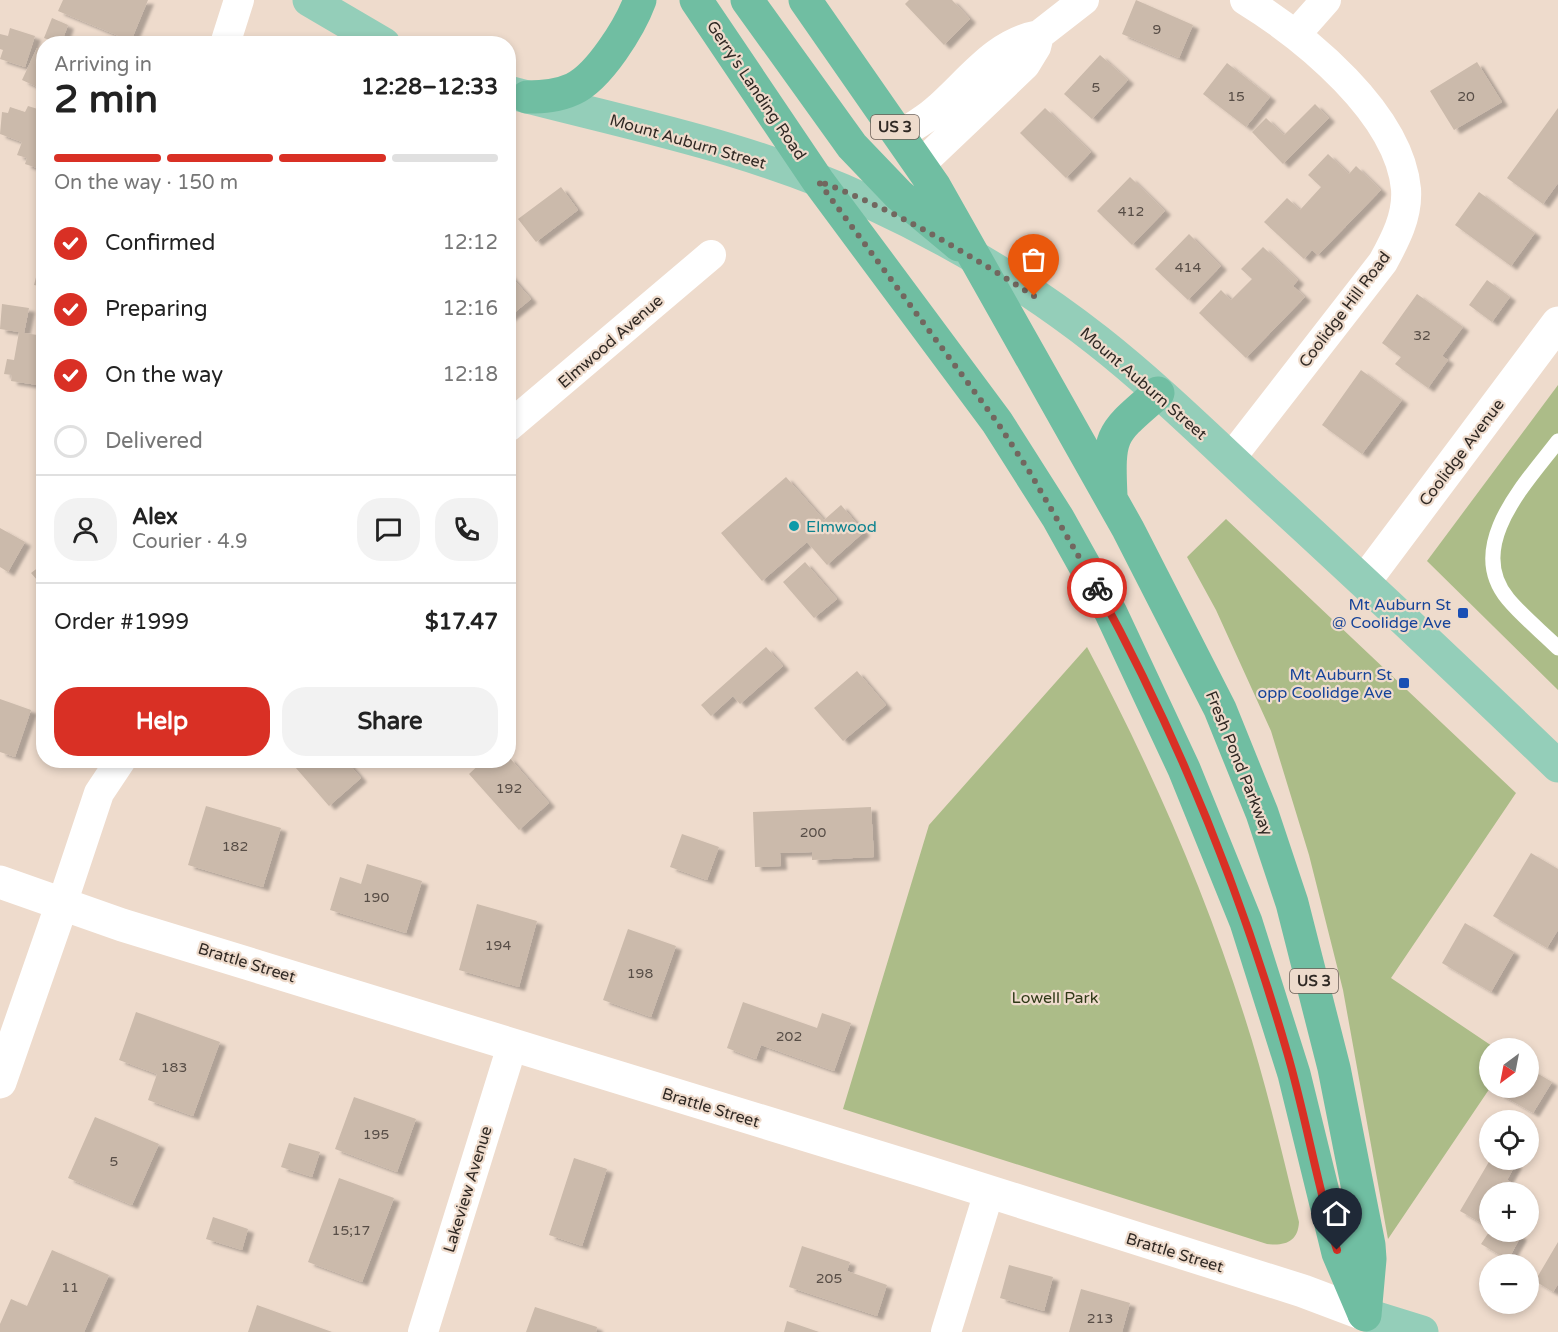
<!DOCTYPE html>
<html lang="en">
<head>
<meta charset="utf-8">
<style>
	:root { --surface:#fff; --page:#f2f2f2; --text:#222; --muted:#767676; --line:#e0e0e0; --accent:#d93025 }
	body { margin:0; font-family:"Varela Round",sans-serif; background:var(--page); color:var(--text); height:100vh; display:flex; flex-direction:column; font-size:22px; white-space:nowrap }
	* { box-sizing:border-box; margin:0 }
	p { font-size:20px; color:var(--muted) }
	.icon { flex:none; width:33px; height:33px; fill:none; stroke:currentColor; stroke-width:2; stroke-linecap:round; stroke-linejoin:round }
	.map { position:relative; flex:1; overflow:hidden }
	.side { position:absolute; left:36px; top:36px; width:480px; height:732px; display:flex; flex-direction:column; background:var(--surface); border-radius:24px; box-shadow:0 3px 9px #0003 }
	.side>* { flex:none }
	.needle { width:39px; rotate:212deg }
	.buttons { position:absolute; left:1479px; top:1038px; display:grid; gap:12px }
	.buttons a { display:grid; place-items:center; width:60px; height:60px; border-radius:50%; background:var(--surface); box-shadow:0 3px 9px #0003; font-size:30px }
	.pin { position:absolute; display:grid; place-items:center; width:51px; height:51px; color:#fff; margin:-62px -26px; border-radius:50% 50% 50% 0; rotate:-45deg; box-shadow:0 0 6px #0007 }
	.pin .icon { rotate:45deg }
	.courier { position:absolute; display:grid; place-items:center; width:60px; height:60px; margin:-30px; border:4px solid #d93025; border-radius:50%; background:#fff; color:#222; box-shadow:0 2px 8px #0007 }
	.overview em { font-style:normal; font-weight:800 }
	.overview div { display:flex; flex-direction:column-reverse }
	.overview { display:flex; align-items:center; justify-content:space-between; height:102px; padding:0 18px }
	h1 { font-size:39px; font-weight:800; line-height:45px }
	.bar { display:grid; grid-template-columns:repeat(4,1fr); gap:9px 6px; align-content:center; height:72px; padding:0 18px }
	.bar i { height:8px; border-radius:4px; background:var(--line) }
	.bar .current { background:var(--accent) }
	.bar p { grid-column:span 4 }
	.line { display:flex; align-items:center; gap:15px; padding:0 18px; border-top:2px solid var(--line) }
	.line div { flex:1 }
	.round { display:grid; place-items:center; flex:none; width:63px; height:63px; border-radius:24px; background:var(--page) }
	ol { padding:0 18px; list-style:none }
	li { display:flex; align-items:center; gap:18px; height:66px }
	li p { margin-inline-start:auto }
	li .icon { padding:6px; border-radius:50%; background:var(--accent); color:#fff; stroke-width:4 }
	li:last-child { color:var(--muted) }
	li i { width:33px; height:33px; border:3px solid var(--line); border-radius:50% }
	.cta { display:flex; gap:12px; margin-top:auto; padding:12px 18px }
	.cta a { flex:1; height:69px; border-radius:24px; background:var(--accent); color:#fff; font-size:24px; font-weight:800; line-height:69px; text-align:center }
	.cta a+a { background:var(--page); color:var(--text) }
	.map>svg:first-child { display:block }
	.green { fill:#acbc88 }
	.building { fill:#cbbaab; filter:url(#shadow) }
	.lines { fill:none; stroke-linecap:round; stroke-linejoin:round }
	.service { stroke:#fff; stroke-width:15 }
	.minor { stroke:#fff; stroke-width:30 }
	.tertiary { stroke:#fff; stroke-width:33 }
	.secondary { stroke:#fff; stroke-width:33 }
	.primary { stroke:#94ceb9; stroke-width:33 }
	.trunk { stroke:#70bea2; stroke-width:33 }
	.done { stroke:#72675f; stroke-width:6; stroke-dasharray:0 10.8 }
	.route { stroke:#d93025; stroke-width:8 }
	.culture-dot { fill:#0f9aa8; stroke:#eedbcc; stroke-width:2 }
	.transit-dot { fill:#1a4fb4; stroke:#eedbcc; stroke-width:2 }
	.labels { text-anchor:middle; stroke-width:4.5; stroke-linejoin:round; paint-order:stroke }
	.number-label { font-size:14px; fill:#574d46 }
	.shield { fill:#eedbcc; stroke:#695e56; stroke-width:1.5 }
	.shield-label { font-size:15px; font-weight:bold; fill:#302924 }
	.street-label { font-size:16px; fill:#302924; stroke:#eedbcc }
	.culture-label { font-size:16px; fill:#0d838f; stroke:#eedbcc; text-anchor:start }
	.transit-label { font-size:16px; fill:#164399; stroke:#eedbcc; text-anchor:end }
	.park-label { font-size:16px; fill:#2f3917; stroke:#eedbcc }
</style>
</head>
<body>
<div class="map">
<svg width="1558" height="1332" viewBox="0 0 1558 1332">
	<defs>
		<filter id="shadow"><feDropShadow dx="6" dy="4" stdDeviation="1.5" flood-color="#0004"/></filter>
	</defs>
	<rect width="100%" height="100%" fill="#eedbcc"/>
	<path class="green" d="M1558,385V690L1427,561Z
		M1226,519L1516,793L1391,978L1495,1048H1490V1088L1388,1239L1343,990L1309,855L1271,731L1216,610L1187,557Z
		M1087,647C1149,764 1204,888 1244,1015C1266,1083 1282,1153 1299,1222C1298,1242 1285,1246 1267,1244L843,1109L929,825Z"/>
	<path class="building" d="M63,0H148L131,41L58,11Z
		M909,0H952L970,19L944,45L905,4Z
		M1136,0L1193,25L1179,58L1122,34Z
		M52,18L68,25L61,44L44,38Z
		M10,28L35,36L25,67L0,59L3,50L0,49V34L8,36Z
		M37,48L44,51V90L22,80Z
		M1100,55L1128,80L1092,119L1064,94Z
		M1477,62L1502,102L1454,130L1430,91Z
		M1227,63L1270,97L1246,127L1203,94Z
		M1315,104L1329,118L1283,164L1252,132L1266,118L1284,135Z
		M28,106L44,111V163L39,161L37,168L25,164L27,158L17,155L22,142L0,134L2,112L8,113L10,107L25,112Z
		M1045,108L1091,152L1066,178L1020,133Z
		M1558,108V183L1543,204L1507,178Z
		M1328,154L1349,174L1356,166L1381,190L1318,255L1312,250L1304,259L1264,222L1287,198L1300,210L1321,187L1308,175Z
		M1130,177L1165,211L1132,245L1097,211Z
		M561,187L578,210L536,242L518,219Z
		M1479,192L1535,233L1511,266L1455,225Z
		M1189,234L1221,266L1188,300L1155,269Z
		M1263,247L1298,280L1293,286L1305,297L1246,358L1199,313L1221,290L1231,300L1252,279L1241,269Z
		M43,250H44V287L34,285Z
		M508,273L531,299L508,318Z
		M1487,280L1510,297L1492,322L1469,305Z
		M1417,294L1463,327L1442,356L1448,360L1428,388L1395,364L1401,357L1382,343Z
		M2,304L29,308L24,333L44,336V386L11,381L12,375L4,374L7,359L14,360L19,332L0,329Z
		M1361,370L1402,400L1362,454L1322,425Z
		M786,477L824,520L841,505L864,532L827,565L807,542L762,581L721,533Z
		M0,528L25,542L8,572L0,567Z
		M805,562L837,599L814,618L783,582Z
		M44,563V588L31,573Z
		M766,647L783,666L740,704L733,696L711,716L701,705Z
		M857,671L886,705L843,741L814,708Z
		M0,699L31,710L15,757L0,752Z
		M508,756L549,803L519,830L469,774L484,760H508Z
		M289,760H350L348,763L361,778L329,806Z
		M206,806L281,828L263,887L188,865Z
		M871,807L874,857L812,860V852L780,853L781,866L755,867L753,812Z
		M682,834L719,847L707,880L670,867Z
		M1531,853L1558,869V930L1547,948L1493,916Z
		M367,864L422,881L406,933L330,910L340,877L361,884Z
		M477,904L537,921L519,987L459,970Z
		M1465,923L1514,952L1491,992L1442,963Z
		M628,929L676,946L651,1017L603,1000Z
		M743,1002L817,1028L822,1013L851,1023L834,1071L761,1045L756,1059L727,1048Z
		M136,1012L220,1042L193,1116L148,1100L157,1074L119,1060Z
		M1528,1068L1552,1082L1533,1113L1498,1093L1501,1088H1528Z
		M354,1097L416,1119L397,1172L335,1149Z
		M95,1117L159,1144L132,1205L68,1178Z
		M289,1143L320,1152L312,1177L281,1167Z
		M574,1158L607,1169L582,1246L549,1235Z
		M1490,1160H1509L1516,1164L1507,1180L1528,1192H1490V1228L1460,1211Z
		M339,1178L394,1198L362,1282L308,1262Z
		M213,1217L248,1229L242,1250L206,1239Z
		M1489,1232H1514L1521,1236L1508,1260L1481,1244Z
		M1558,1242V1284L1553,1292L1535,1281Z
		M802,1246L850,1262L847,1271L887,1285L877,1316L789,1287Z
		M52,1250L109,1275L84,1332H0V1324L11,1299L27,1306Z
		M1009,1265L1053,1277L1044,1311L1000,1298Z
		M1081,1289L1130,1303L1122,1332H1069Z
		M257,1305L332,1332H248Z
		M535,1307L597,1327L596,1332H526Z
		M787,1321L819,1332H784Z"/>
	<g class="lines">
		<path class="service" d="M1558,441C1526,483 1464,546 1508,599C1523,617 1542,632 1558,648"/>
		<path class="minor" d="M1296,34L1326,0
			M225,44L239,0
			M900,135C912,127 925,120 935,111C969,82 994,43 1039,35
			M920,165L1025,65L1036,47L1039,35L1084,0
			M508,427L711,255
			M1230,459L1383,262C1395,240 1408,216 1406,189C1399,113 1305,37 1245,0
			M62,904L99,793L121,760
			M423,1332L512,1046
			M946,1332L989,1192"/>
		<path class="tertiary" d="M1364,582L1558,323
			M0,1082L62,904"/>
		<path class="secondary" d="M0,882L122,925L927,1172L1303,1291L1364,1314"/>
		<path class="primary" d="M309,0L384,44
			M508,92C630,124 755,148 869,202C949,239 1028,286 1098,341C1159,389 1216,446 1274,499C1370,587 1464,676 1558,766
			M1364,1314L1422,1332"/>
		<path class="trunk" d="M696,0L818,181L997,422L1058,518L1111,613L1184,769L1246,922L1294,1074L1338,1253L1364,1314
			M747,0L852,146L899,195L959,245
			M805,0L935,187L1128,529L1220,709L1262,813L1292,903L1334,1068L1369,1245L1370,1259L1365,1315
			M527,97C543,97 558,96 573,89C599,77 630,27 640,0
			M1111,496C1108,432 1111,434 1158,393"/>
	</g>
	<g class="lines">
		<path class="done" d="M1034,296C965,252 894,209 818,181L997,422L1029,471L1097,588"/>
		<path class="route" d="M1097,588C1177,734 1241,892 1287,1052C1306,1117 1317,1185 1337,1250"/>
	</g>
	<circle class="culture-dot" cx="794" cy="526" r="6"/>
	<g class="transit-dot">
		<rect x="1457" y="607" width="12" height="12" rx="3"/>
		<rect x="1398" y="677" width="12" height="12" rx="3"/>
	</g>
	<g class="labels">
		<g class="number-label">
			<text x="1157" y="34">9</text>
			<text x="1096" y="92">5</text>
			<text x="1236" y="101">15</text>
			<text x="1466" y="101">20</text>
			<text x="1131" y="216">412</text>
			<text x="1188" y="272">414</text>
			<text x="1422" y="340">32</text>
			<text x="509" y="793">192</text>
			<text x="813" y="837">200</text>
			<text x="235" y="851">182</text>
			<text x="376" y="902">190</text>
			<text x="498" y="950">194</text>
			<text x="640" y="978">198</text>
			<text x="789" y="1041">202</text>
			<text x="174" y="1072">183</text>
			<text x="376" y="1139">195</text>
			<text x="114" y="1166">5</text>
			<text x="351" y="1235">15;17</text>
			<text x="829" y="1283">205</text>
			<text x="70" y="1292">11</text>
			<text x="1100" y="1323">213</text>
		</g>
		<g class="shield">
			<rect x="871" y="115" width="48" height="24" rx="4.5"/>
			<rect x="1290" y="969" width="48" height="24" rx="4.5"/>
		</g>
		<g class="shield-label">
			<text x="895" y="132">US 3</text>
			<text x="1314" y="986">US 3</text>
		</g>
		<g class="street-label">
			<text transform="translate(757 90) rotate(56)" y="6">Gerry's Landing Road</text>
			<text transform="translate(688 141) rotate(16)" y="6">Mount Auburn Street</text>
			<text transform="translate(1344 309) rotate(-53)" y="6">Coolidge Hill Road</text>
			<text transform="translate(610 341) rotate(-41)" y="6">Elmwood Avenue</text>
			<text transform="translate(1144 383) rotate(41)" y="6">Mount Auburn Street</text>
			<text transform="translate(1461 452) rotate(-53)" y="6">Coolidge Avenue</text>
			<text transform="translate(1240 763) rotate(68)" y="6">Fresh Pond Parkway</text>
			<text transform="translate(247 962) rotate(17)" y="6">Brattle Street</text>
			<text transform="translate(711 1107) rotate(17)" y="6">Brattle Street</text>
			<text transform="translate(467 1189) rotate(-73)" y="6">Lakeview Avenue</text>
			<text transform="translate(1175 1252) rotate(17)" y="6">Brattle Street</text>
		</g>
		<g class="culture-label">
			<text x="806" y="532">Elmwood</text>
		</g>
		<g class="transit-label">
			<text x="1451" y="610">Mt Auburn St<tspan x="1451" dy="18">@ Coolidge Ave</tspan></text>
			<text x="1392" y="680">Mt Auburn St<tspan x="1392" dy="18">opp Coolidge Ave</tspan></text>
		</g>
		<g class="park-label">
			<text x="1055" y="1003">Lowell Park</text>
		</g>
	</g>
</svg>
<div class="buttons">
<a><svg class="needle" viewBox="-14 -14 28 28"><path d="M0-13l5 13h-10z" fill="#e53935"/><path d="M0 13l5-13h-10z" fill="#767676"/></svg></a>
<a><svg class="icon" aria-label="locate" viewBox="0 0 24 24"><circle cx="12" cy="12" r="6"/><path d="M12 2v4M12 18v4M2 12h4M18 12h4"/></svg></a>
<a>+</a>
<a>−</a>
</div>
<div class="pin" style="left:1034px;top:296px;background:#ea580c"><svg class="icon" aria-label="bag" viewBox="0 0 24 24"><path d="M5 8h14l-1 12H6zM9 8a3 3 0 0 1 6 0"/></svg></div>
<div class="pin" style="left:1337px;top:1250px;background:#1f2937"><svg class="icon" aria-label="home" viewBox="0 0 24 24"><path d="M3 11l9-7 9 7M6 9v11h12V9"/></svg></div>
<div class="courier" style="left:1097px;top:588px"><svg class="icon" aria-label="bike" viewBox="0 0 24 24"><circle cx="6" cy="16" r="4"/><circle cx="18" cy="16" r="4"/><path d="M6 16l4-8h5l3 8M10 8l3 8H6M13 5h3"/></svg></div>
<section class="side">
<div class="overview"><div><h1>2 min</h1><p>Arriving in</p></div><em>12:28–12:33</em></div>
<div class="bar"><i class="current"></i><i class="current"></i><i class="current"></i><i></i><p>On the way · 150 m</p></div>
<ol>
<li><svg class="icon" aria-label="check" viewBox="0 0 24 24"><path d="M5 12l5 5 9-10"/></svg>Confirmed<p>12:12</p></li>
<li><svg class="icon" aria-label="check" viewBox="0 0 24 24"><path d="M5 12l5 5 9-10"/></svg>Preparing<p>12:16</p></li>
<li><svg class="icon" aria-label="check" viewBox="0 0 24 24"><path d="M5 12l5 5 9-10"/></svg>On the way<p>12:18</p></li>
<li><i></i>Delivered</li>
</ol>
<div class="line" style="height:108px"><a class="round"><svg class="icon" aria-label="person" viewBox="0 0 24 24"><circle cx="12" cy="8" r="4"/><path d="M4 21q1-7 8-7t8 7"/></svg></a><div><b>Alex</b><p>Courier · 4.9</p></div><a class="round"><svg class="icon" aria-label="chat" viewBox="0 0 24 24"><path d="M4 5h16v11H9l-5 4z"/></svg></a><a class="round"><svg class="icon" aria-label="phone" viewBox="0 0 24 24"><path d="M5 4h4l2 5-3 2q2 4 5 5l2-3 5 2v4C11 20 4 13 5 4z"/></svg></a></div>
<div class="line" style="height:78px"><div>Order #1999</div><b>$17.47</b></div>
<div class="cta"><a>Help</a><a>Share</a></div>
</section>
</div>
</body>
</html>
